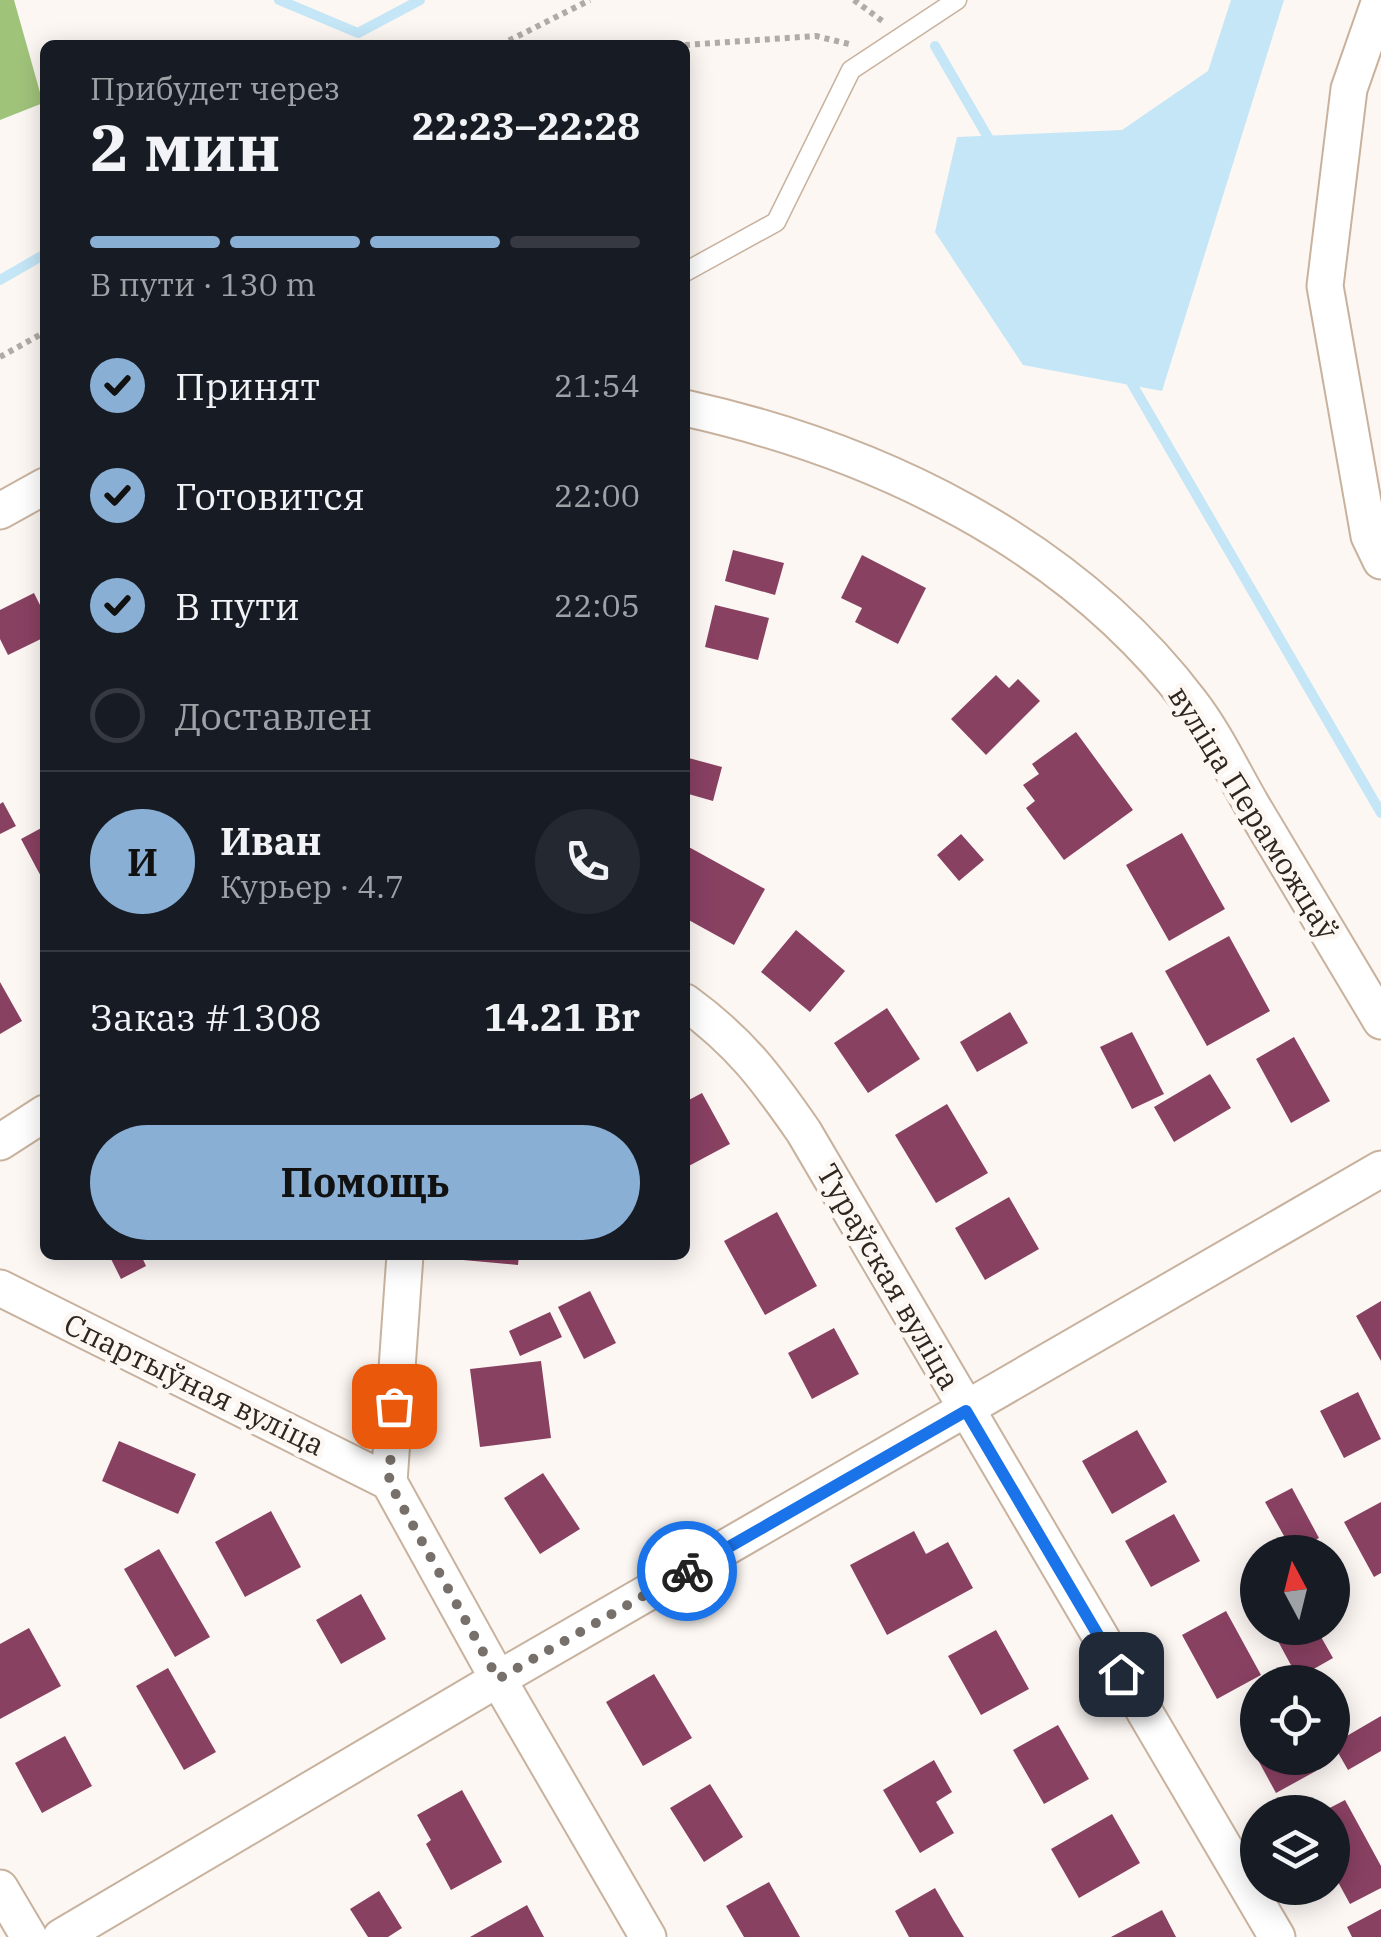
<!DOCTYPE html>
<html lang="ru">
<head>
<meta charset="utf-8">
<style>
	:root { --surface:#171b24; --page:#242831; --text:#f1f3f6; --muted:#9ea1a6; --line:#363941; --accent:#8aafd4 }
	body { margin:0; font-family:"IBM Plex Serif",serif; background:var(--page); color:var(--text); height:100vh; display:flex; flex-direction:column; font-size:38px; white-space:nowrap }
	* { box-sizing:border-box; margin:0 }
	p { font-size:32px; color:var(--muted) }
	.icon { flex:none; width:55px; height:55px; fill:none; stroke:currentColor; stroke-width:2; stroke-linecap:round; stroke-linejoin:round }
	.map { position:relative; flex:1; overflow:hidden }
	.panel { position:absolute; left:40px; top:40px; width:650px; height:1220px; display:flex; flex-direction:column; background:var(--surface); border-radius:15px; box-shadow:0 5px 25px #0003 }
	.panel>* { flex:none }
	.needle { width:65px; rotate:353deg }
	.buttons { position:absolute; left:1240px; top:1535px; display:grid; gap:20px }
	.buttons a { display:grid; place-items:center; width:110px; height:110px; border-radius:50%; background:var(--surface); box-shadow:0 5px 25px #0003; font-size:50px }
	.pin { position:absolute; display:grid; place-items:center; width:85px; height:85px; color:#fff; margin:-42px; border-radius:20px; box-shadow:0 5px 15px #0006 }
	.courier { position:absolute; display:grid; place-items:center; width:100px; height:100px; margin:-50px; border:8px solid #1a73e8; border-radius:50%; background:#fff; color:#222; box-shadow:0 2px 12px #0007 }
	.overview em { font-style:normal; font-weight:800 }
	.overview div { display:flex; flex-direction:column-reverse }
	.overview { display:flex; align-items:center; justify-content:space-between; height:170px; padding:0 50px }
	h1 { font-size:65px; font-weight:800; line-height:75px }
	.bar { display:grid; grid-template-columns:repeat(4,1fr); gap:15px 10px; align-content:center; height:120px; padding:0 50px }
	.bar i { height:12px; border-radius:8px; background:var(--line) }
	.bar .current { background:var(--accent) }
	.bar p { grid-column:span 4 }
	.line { display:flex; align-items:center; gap:25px; padding:0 50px; border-top:2px solid var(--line) }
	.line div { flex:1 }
	.round { display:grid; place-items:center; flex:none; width:105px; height:105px; border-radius:52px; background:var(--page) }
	ol { padding:0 50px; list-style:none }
	li { display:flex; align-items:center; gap:30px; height:110px }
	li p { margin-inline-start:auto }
	li .icon { padding:10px; border-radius:50%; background:var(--accent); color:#111; stroke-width:4 }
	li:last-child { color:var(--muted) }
	li i { width:55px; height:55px; border:5px solid var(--line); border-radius:50% }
	.action { display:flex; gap:20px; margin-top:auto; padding:20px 50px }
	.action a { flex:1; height:115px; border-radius:60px; background:var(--accent); color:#111; font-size:40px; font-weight:800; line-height:115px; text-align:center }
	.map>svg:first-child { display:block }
	.forest { fill:#a0c37a }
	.water { fill:#c4e6f6 }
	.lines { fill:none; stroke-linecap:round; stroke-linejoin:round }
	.stream { stroke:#c4e6f6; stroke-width:10 }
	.building { fill:#894162 }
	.lane-casing { stroke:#c8b29e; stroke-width:21 }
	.street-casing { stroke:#c8b29e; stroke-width:39 }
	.path { stroke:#b1aaa5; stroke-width:6; stroke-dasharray:5 5; stroke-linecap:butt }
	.lane { stroke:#fff; stroke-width:18 }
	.street { stroke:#fff; stroke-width:35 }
	.done { stroke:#776f69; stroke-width:10; stroke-dasharray:0 18 }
	.route { stroke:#1a73e8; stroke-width:12 }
	.labels { text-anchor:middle; stroke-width:10; stroke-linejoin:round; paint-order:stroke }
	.street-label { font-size:30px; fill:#2f261f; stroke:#fcf7f3 }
</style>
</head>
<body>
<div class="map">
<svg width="1381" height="1937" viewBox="0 0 1381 1937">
	<rect width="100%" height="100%" fill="#fcf7f3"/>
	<path class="forest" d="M0,0H14L43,103L0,120Z"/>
	<path class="water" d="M1231,0H1284L1162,391L1023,365L935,232L957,137L1122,130L1208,71Z"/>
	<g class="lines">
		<path class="stream" d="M279,0L358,33L420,0
			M935,46L993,146
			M0,280L45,254
			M1128,377L1381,813"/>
	</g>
	<path class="building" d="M733,550L784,563L775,595L725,581Z
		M862,555L926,588L898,644L855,622L862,608L841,598Z
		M34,593L45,615V637L8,655L0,639V610Z
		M715,605L769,618L758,660L705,647Z
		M996,675L1009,688L1018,679L1040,701L986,755L951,719Z
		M1076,732L1133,810L1064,860L1026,808L1035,801L1023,785L1039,774L1032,764Z
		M685,757L722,767L713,801L685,793Z
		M3,802L16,826L0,834V804Z
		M45,826V884L21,839Z
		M1182,833L1225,909L1169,941L1126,865Z
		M961,834L984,860L959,881L937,855Z
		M687,846L765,889L734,945L685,918Z
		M796,930L845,971L810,1012L761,972Z
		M1229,936L1270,1011L1207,1046L1165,971Z
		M0,982L22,1021L0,1034Z
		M887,1008L920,1059L868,1093L834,1043Z
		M1010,1012L1028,1043L977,1072L960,1042Z
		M1132,1032L1164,1094L1132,1109L1100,1047Z
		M1294,1037L1330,1101L1291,1123L1256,1059Z
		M1210,1074L1231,1108L1174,1142L1154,1107Z
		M702,1093L730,1144L685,1168V1102Z
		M947,1104L988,1173L936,1203L895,1135Z
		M1009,1197L1039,1249L985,1280L955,1228Z
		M777,1212L817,1286L765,1315L724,1241Z
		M109,1255H141L146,1266L121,1279Z
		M464,1255H519L518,1265L463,1260Z
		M590,1291L616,1343L584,1359L558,1307Z
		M1381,1301V1361L1356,1316Z
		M550,1312L562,1337L520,1356L509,1331Z
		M834,1328L859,1374L812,1399L788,1353Z
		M541,1361L551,1438L480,1447L470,1369Z
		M1358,1392L1381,1439L1344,1458L1320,1411Z
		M1137,1430L1167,1482L1112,1514L1082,1461Z
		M119,1441L196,1474L178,1514L102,1481Z
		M543,1473L580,1529L540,1554L504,1498Z
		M1292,1488L1319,1538L1293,1552L1265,1502Z
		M1381,1502V1573L1374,1577L1344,1522Z
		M271,1511L301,1567L245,1597L215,1542Z
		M1174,1514L1200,1561L1151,1587L1125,1541Z
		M914,1531L926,1554L948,1542L973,1588L887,1635L850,1565Z
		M159,1549L210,1637L175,1657L124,1569Z
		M361,1594L386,1639L341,1664L316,1620Z
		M1226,1611L1261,1675L1217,1699L1182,1635Z
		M29,1628L61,1686L0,1719V1644Z
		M1281,1628H1316L1333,1658L1298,1678L1273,1632Z
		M996,1630L1029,1689L981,1715L948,1656Z
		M168,1668L216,1752L184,1770L136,1686Z
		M654,1674L692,1738L643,1766L606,1702Z
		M1381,1716V1751L1348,1770L1333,1744Z
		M1258,1720V1758H1308L1316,1771L1276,1793L1241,1729Z
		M1058,1725L1089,1779L1044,1804L1013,1750Z
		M65,1736L92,1786L42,1813L15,1763Z
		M934,1760L952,1792L936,1802L954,1833L920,1853L883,1790Z
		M710,1784L743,1837L704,1862L670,1808Z
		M462,1790L502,1862L451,1890L426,1844L431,1840L417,1815Z
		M1345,1800L1381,1866V1888L1350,1904L1332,1871V1812H1322Z
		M1112,1814L1140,1863L1079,1898L1051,1849Z
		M769,1882L800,1937H744L726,1906Z
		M935,1888L954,1921L964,1937H909L895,1911Z
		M379,1891L402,1928L388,1937H368L350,1909Z
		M527,1905L544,1937H470Z
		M1381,1909V1937H1352L1347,1927Z
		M1162,1910L1176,1937H1111Z"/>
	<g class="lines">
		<g class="lane-casing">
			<path id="lane" d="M685,272L776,222L851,70L957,0"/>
		</g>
		<g class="street-casing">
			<path id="street" d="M1380,0L1349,89L1325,286L1369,536L1381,561
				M685,408C878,451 1069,542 1191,703C1215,734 1233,773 1253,807C1296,878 1338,950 1381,1021
				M0,511L45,486
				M685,1002C740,1042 766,1077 804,1132L1277,1937
				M0,1142L45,1113
				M405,1255L389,1482L498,1679L648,1937
				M0,1288L389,1482
				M0,1888L29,1937
				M61,1937L498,1679L1381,1169"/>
		</g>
		<path class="path" d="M854,0L885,23
			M103,44L108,45
			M500,45L590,0
			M685,45L816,36L849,44
			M0,357L45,332"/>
		<use href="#lane" class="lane"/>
		<use href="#street" class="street"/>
	</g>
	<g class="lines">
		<path class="done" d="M394,1406L389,1482L498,1679L687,1571"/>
		<path class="route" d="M687,1571L966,1411L1121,1674"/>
	</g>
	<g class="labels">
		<g class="street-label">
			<text transform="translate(1253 813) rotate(58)" y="10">вуліца Пераможцаў</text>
			<text transform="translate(888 1277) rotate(60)" y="10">Тураўская вуліца</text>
			<text transform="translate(194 1385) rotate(26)" y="10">Спартыўная вуліца</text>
		</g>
	</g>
</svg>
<div class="buttons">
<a><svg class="needle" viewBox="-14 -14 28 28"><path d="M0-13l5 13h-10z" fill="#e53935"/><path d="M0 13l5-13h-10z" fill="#9ea1a6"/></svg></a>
<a><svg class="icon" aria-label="locate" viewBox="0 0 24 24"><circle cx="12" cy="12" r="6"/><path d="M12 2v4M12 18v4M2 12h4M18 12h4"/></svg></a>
<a><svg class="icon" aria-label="layers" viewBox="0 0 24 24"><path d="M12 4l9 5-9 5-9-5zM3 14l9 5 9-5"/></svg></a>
</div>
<div class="pin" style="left:394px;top:1406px;background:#ea580c"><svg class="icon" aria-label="bag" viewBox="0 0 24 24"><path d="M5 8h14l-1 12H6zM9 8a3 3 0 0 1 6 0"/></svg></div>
<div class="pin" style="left:1121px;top:1674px;background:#1f2937"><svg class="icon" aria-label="home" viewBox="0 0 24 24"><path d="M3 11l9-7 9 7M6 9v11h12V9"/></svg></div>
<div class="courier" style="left:687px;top:1571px"><svg class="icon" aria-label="bike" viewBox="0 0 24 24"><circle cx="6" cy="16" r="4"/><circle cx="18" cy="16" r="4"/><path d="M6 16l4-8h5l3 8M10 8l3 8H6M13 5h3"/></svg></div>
<section class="panel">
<div class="overview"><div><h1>2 мин</h1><p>Прибудет через</p></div><em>22:23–22:28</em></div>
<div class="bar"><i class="current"></i><i class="current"></i><i class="current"></i><i></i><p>В пути · 130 m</p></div>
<ol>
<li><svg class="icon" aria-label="check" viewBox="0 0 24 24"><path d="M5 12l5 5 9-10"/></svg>Принят<p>21:54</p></li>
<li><svg class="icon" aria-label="check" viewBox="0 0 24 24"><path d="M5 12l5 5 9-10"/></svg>Готовится<p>22:00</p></li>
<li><svg class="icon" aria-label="check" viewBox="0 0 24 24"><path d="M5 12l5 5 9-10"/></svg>В пути<p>22:05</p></li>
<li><i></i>Доставлен</li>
</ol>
<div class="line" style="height:180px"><b class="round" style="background:var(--accent);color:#111">И</b><div><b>Иван</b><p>Курьер · 4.7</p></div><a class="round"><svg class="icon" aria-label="phone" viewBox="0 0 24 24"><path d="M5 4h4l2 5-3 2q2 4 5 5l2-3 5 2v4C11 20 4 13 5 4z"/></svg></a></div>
<div class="line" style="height:130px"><div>Заказ #1308</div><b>14.21 Br</b></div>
<div class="action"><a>Помощь</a></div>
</section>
</div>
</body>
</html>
